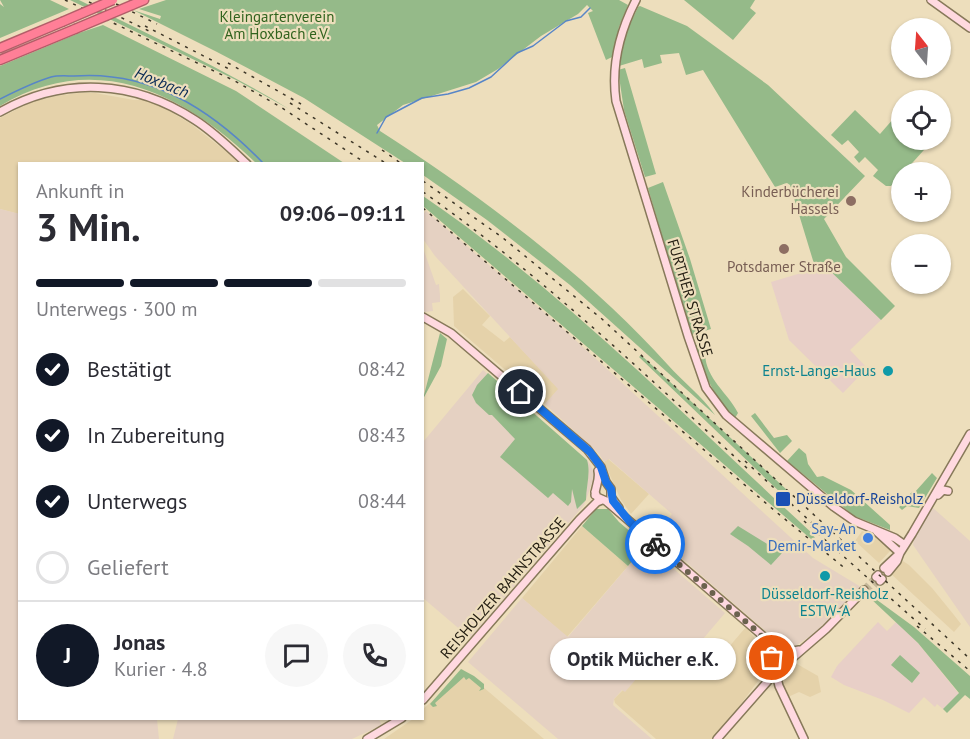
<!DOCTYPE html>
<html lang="de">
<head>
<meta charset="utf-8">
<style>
	:root { --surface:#fff; --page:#f7f7f7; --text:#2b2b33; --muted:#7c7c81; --line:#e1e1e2; --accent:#111827 }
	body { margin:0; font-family:"PT Sans",sans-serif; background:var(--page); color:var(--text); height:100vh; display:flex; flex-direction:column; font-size:22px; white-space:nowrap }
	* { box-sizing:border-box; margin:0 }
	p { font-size:20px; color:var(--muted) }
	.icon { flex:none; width:33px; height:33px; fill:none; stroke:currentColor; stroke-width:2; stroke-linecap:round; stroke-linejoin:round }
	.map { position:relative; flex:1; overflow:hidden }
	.drawer { position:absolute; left:18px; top:162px; width:406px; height:558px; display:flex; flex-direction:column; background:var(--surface); border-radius:0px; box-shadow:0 2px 4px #0004 }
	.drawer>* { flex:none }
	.needle { width:39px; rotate:343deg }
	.fabs { position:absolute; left:891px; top:18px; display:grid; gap:12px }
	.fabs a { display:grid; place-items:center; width:60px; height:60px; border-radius:50%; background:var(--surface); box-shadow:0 2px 4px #0004; font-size:30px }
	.pin { position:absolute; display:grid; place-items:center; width:51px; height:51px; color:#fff; margin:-26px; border:3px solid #fff; border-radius:50%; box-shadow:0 2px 6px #0007 }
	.courier { position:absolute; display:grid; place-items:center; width:60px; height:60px; margin:-30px; border:4px solid #1a73e8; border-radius:50%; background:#fff; color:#222; box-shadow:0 2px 8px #0007 }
	.bubble { position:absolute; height:42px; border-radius:21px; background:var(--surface); box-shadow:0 2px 4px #0004; font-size:20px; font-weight:700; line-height:42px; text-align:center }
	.head em { font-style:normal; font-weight:700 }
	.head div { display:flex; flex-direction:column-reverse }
	.head { display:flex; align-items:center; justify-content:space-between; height:102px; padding:0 18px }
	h1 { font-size:39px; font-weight:700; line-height:45px }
	.bar { display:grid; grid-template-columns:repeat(4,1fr); gap:9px 6px; align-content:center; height:72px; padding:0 18px }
	.bar i { height:8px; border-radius:4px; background:var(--line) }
	.bar .selected { background:var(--accent) }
	.bar p { grid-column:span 4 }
	.line { display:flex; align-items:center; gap:15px; padding:0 18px; border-top:2px solid var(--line) }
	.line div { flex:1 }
	.round { display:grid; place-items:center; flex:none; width:63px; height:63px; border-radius:32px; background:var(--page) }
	ol { padding:0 18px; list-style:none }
	li { display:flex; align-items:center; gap:18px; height:66px }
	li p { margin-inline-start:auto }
	li .icon { padding:6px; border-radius:50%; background:var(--accent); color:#fff; stroke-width:4 }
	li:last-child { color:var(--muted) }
	li i { width:33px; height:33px; border:3px solid var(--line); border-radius:50% }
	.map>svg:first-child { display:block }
	.built { fill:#e5d2aa }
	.industrial { fill:#e5d1c2 }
	.education { fill:#e8cfc7 }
	.green { fill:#95ba89 }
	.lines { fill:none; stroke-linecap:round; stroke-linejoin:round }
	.stream { stroke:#5886c7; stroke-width:1.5 }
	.secondary-tunnel { stroke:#c5b89a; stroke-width:7; stroke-dasharray:7 3.5; stroke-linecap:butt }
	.secondary-casing { stroke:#87795a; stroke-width:10 }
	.highway-casing { stroke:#b35e69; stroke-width:11 }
	.secondary { stroke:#ffd9e0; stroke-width:7 }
	.highway { stroke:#ff7f97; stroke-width:8 }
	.rail { stroke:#3e3728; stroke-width:1.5; stroke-dasharray:3 6; stroke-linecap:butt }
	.highway-bridge-casing { stroke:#b35e69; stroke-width:11; stroke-linecap:butt }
	.highway-bridge { stroke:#ff7f97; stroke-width:8 }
	.done { stroke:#6c624f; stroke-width:6; stroke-dasharray:0 10.8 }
	.route { stroke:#1a73e8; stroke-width:8 }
	.education-dot { fill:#8d6e63; stroke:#eddebc; stroke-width:2 }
	.culture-dot { fill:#0f9aa8; stroke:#eddebc; stroke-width:2 }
	.transit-dot { fill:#1a4fb4; stroke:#eddebc; stroke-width:2 }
	.shop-dot { fill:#3f7fe0; stroke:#eddebc; stroke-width:2 }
	.labels { text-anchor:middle; stroke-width:4.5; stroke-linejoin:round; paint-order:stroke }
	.park-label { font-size:15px; fill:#31631e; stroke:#eddebc }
	.education-label { font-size:15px; fill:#785e54; stroke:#eddebc; text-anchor:end }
	.street-label { font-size:15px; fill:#262014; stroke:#eddebc }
	.culture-label { font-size:15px; fill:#0d838f; stroke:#eddebc; text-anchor:end }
	.transit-label { font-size:15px; fill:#164399; stroke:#eddebc; text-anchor:start }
	.shop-label { font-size:15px; fill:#366cbe; stroke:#eddebc; text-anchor:end }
	.water-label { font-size:16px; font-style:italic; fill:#0a2a54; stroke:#eddebc }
</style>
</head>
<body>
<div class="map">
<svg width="970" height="739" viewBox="0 0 970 739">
	<rect width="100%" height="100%" fill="#eddebc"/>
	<path class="built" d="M79,93H95L134,100H145L161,106L191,124L241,163L20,164L19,214L0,209V118L31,102L56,96Z
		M463,289L490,316L482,325L504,342L510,337L559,389L545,404L454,326L453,297Z
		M608,459L649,494L631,514L621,500L604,462Z
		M582,526L628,566L567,637L522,598Z
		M862,531L871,535L891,550L879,563L855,541Z
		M903,561L909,565L932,588L954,615L961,624L954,632L890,573L898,563Z
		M746,627L761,646L765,660L761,677L715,739H656L615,703L614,699L623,690L625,691L661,649L680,665L702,639L722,655Z
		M797,664L818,676L821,692L810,697L799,692L788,697L783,683L784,676Z
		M462,669L544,739H384L413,719L423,718V709L438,696Z"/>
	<path class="industrial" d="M0,209L20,214V718L157,719L159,739H0Z
		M426,211L559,325L813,558L861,587L841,609L812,635L791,649H786L655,535L672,514L609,459L604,462L599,454L545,404L558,389L435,256L423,239V214Z
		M423,248L436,285L439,284L440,296V302L432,303L433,311L425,312L423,311Z
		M483,370L588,461L594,472V478L584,505L470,638L423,598V442Z
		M932,507L970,541V627L913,545L914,539Z
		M646,545L725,613L680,666L661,650L625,692L622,690L614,699L613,705L652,739H558L468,662L522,598L568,637Z
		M378,718L382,725L352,739H173L178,719Z"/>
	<path class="education" d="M825,266L881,320L850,350L867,368L843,393L789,340L771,282Z
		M878,622L887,631L896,622L918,643L959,694L943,709L937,704L935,707L924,697L909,713L883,700L844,685L831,677L837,666Z"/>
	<path class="green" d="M0,0H50L69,9L0,38V4L4,7Z
		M70,0H79C150,35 222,68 289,109L236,80Z
		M166,0H619L628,5L619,27L612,57L606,60L588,13L593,11L587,5L578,14L541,36L498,69L476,82L403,105L377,125L380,131C481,196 588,276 668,365C683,382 702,396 715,415L570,285L487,220L423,175V164L405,163L304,98L217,52L133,10L160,19L161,16L139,9Z
		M684,0H755L750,8L756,13L733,40Z
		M640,6L687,26L768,85L865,176L824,219L846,257L895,306L881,320L825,266L815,267L790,185L787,183L775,187L703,70L686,75L679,53L660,55L662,63L644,68L642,59L619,66L626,33L638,7Z
		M103,25L236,91L344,163H256C183,93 96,49 0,106V66L79,33Z
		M625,68L656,174L645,177L624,110L618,70Z
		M855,110L880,134L901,110L902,140H933L904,172H902L901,175L891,186H886L873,176L878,170L865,157L859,163L854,157L859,152L848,140L842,145L831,135Z
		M663,182L690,259L711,329L691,335L648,188Z
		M423,196C566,293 686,418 813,534L818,545L423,206Z
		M440,333L447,339L441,366L423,399Z
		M709,344L712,347L705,354C706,379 728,393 738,413L735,418C713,396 704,373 694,345Z
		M641,355L787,490L783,495L639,357Z
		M488,373L587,460C591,473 586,486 586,500L577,509L572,489L571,502L568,506L553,493L548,498L500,457L515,439L492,415H489L476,403L472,395L477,385Z
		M755,413L774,438L787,435L792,441L780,453L751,416Z
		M799,448L806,454L808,464L817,477L823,476L851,490L890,525V530L854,516L787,461Z
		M932,473L937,478L919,508L907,506L902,510L899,507L906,501L905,499L913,491L915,492Z
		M596,509H608L619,522L646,545L628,566L582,526Z
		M738,526L782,553L771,565L748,546L730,534Z
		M873,597L914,627L970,676V699L965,695L947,713L943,709L959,693L918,643L870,598Z
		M900,655L920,673L912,683L891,665Z
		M461,669L474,676L484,684V689L479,691L481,688L469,678L466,680L464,677L435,703L437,706L433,707L430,704Z"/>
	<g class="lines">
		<path class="stream" d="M0,99C16,91 34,82 51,77C58,75 67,76 74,76C151,70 212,110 264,164
			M377,133L386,117L422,98L448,94L469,88L491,77L517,53L533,46L566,21L581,17L590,8"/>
		<path class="secondary-tunnel" d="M864,590L876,577
			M868,594L880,581"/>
		<g class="secondary-casing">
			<path id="secondary" d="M636,0C620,31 611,65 616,101L688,336L706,388L726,415L834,507L854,521L895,538L905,545
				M931,0L970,28
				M0,112C64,76 134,80 195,120C214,132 230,148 247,164
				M423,317L451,333L587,449L601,467L606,482L611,489V497L619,508
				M595,492L597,497L606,501L763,636L769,646L779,686L804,739
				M595,495C595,486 600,481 598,471
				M938,495L943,490L948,491
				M877,532L900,553
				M884,568L900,553
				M888,572L897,561L900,553L912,534L970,434
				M876,577L878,575
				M880,581L882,579
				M768,643L787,652L799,650
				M423,700L579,520L597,502L602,500
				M367,739L402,718
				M717,739L775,673L826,629L864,590"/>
		</g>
		<g class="highway-casing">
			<path id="highway" d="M132,5L144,0
				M0,48L62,22
				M0,60L75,29"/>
		</g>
		<use href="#secondary" class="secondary"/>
		<use href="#highway" class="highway"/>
		<path class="rail" d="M65,0L235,81L279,106L367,164
			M108,0L157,24
			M89,2L151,32
			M145,26L233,71
			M228,63L301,104
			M290,103L387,164
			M382,150L402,164
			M423,181L503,238L602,319L970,659
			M423,192C541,275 644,373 749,470
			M423,208L775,511L847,570
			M745,461L813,524
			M804,521L925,629
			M917,626L970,671"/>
		<g class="highway-bridge-casing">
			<path id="highway-bridge" d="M62,22L113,0
				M75,29L132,5"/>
		</g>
		<use href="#highway-bridge" class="highway-bridge"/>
	</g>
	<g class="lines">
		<path class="done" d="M655,544L758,632L766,641L772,658"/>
		<path class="route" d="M521,392L590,452L601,467L606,482L611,489L613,501L630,522L655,544"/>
	</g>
	<g class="education-dot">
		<circle cx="851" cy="201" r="6"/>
		<circle cx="784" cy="249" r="6"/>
	</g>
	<g class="culture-dot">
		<circle cx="888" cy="371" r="6"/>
		<circle cx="825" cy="576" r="6"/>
	</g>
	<rect class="transit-dot" x="775" y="491" width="16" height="16" rx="3"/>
	<circle class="shop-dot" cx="868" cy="538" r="6"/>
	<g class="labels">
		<g class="park-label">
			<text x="277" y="22">Kleingartenverein<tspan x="277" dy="17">Am Hoxbach e.V.</tspan></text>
		</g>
		<g class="education-label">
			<text x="839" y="197">Kinderbücherei<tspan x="839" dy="17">Hassels</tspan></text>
			<text x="784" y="272" text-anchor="middle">Potsdamer Straße</text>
		</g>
		<g class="street-label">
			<text transform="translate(690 298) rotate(73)" y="5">FURTHER STRASSE</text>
			<text transform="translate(503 588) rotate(-49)" y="5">REISHOLZER BAHNSTRASSE</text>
		</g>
		<g class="culture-label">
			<text x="876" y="376">Ernst-Lange-Haus</text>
			<text x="825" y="599" text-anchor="middle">Düsseldorf-Reisholz<tspan x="825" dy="17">ESTW-A</tspan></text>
		</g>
		<g class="transit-label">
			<text x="796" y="504">Düsseldorf-Reisholz</text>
		</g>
		<g class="shop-label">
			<text x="856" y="534">Say-An<tspan x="856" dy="17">Demir-Market</tspan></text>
		</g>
		<g class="water-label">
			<text transform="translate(162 82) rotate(22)" y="6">Hoxbach</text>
		</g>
	</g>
</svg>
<div class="fabs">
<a><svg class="needle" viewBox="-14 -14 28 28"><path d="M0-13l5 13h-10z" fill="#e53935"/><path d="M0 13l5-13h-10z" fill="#7c7c81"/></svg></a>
<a><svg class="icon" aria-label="locate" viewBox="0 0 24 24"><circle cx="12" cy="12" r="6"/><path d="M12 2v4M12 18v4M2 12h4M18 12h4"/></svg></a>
<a>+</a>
<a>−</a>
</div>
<div class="pin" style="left:772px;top:658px;background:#ea580c"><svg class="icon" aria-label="bag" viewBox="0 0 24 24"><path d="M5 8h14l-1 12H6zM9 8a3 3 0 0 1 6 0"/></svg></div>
<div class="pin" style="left:521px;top:392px;background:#1f2937"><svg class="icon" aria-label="home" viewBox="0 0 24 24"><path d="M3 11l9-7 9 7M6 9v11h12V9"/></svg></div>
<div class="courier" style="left:655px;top:544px"><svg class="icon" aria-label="bike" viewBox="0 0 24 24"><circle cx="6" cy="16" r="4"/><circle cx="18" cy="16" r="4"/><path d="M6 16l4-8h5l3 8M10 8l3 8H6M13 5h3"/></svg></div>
<div class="bubble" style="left:550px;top:638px;width:186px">Optik Mücher e.K.</div>
<section class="drawer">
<div class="head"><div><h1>3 Min.</h1><p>Ankunft in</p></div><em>09:06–09:11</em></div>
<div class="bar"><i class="selected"></i><i class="selected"></i><i class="selected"></i><i></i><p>Unterwegs · 300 m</p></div>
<ol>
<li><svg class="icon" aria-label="check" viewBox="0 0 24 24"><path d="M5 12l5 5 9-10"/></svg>Bestätigt<p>08:42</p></li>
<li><svg class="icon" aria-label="check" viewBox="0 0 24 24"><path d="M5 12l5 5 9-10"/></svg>In Zubereitung<p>08:43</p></li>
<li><svg class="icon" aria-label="check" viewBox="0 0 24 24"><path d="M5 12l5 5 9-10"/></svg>Unterwegs<p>08:44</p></li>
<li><i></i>Geliefert</li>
</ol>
<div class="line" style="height:108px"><b class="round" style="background:var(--accent);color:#fff">J</b><div><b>Jonas</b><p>Kurier · 4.8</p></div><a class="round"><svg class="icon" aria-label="chat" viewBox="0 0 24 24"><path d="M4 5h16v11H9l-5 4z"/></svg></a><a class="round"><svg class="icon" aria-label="phone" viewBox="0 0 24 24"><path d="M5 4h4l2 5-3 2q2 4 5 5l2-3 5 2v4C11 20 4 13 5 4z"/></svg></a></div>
</section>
</div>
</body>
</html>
